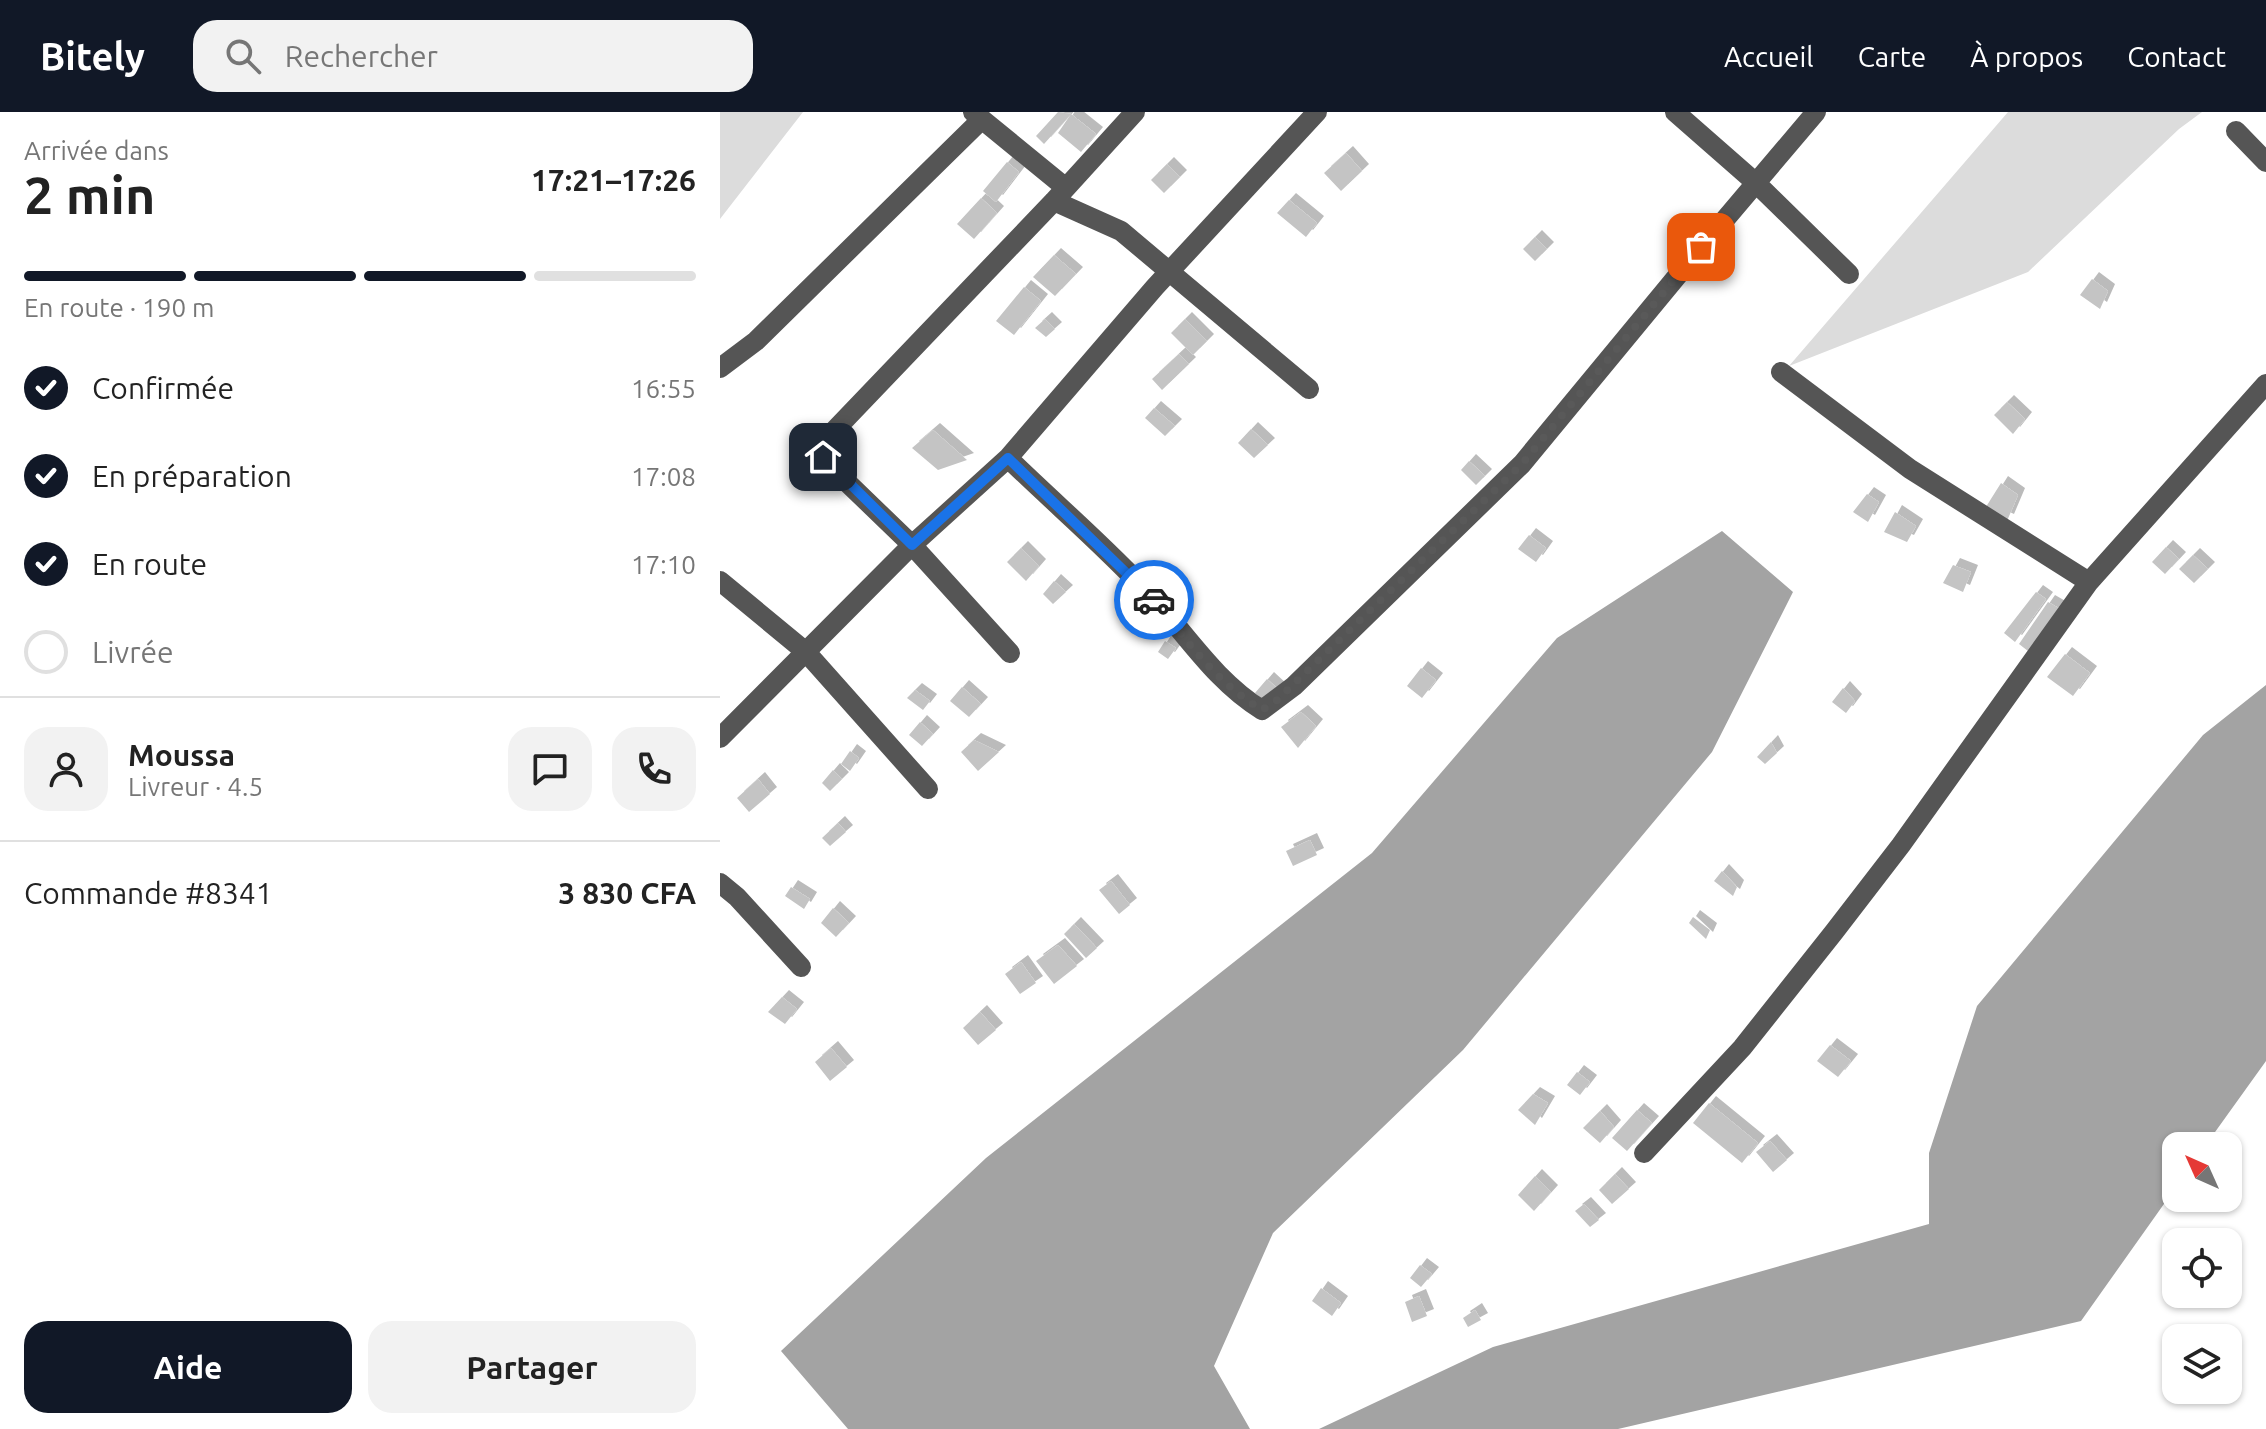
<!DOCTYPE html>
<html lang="fr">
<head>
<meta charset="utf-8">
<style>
	:root { --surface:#fff; --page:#f2f2f2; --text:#222; --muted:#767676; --line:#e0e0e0; --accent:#111827 }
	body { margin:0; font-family:Ubuntu,sans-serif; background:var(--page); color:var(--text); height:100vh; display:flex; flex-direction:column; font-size:30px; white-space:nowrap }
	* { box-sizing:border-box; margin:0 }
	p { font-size:26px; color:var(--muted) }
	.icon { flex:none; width:44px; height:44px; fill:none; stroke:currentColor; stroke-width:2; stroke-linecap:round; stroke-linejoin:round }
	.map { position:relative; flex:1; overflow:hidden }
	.panel { display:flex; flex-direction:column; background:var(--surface); width:720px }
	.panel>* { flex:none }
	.needle { width:52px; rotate:315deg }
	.fabs { position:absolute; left:1442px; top:1020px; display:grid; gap:16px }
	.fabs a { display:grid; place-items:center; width:80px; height:80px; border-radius:16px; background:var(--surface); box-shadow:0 2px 6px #0004; font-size:40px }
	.pin { position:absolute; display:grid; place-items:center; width:68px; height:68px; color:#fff; margin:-34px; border-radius:16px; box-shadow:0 4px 12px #0006 }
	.courier { position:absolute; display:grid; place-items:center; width:80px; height:80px; margin:-40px; border:6px solid #1a73e8; border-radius:50%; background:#fff; color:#222; box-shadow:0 2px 10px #0007 }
	.head em { font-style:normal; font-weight:700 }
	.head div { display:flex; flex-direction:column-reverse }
	.head { display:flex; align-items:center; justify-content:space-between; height:136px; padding:0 24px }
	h1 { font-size:52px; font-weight:700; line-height:60px }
	.bar { display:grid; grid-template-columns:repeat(4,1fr); gap:12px 8px; align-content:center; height:96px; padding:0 24px }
	.bar i { height:10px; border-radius:6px; background:var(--line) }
	.bar .selected { background:var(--accent) }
	.bar p { grid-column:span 4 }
	.line { display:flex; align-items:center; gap:20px; padding:0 24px; border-top:2px solid var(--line) }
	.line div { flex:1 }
	.round { display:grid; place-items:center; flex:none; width:84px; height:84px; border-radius:24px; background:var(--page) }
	ol { padding:0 24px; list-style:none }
	li { display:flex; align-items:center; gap:24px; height:88px }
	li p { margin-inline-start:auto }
	li .icon { padding:8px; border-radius:50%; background:var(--accent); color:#fff; stroke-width:4 }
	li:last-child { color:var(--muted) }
	li i { width:44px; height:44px; border:4px solid var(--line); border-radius:50% }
	.primary-button { display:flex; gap:16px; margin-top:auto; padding:16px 24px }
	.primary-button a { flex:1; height:92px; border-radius:24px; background:var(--accent); color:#fff; font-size:32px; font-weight:700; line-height:92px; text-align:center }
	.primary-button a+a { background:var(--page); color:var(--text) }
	header { display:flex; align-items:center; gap:48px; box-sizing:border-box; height:112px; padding:0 40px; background:var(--accent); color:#fff }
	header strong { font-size:38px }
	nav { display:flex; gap:44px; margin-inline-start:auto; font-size:28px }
	.search { width:560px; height:72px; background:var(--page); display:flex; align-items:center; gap:20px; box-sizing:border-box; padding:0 28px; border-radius:24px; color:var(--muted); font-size:30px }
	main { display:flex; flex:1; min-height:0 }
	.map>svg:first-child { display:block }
	.green { fill:#dcdcdc }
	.water { fill:#a3a3a3 }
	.building { fill:#c4c4c4; filter:url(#shadow) }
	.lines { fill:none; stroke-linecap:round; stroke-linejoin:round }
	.minor { stroke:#555; stroke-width:20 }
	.done { stroke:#595959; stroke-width:8; stroke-dasharray:0 14.4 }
	.route { stroke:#1a73e8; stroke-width:10 }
</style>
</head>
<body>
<header>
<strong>Bitely</strong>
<div class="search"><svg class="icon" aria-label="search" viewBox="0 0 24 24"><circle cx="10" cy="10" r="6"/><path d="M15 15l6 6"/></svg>Rechercher</div>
<nav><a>Accueil</a><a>Carte</a><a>À propos</a><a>Contact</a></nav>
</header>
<main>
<section class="panel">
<div class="head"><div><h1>2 min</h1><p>Arrivée dans</p></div><em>17:21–17:26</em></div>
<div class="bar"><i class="selected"></i><i class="selected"></i><i class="selected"></i><i></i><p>En route · 190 m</p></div>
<ol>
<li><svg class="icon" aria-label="check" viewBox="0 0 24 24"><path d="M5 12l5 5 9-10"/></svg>Confirmée<p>16:55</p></li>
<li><svg class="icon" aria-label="check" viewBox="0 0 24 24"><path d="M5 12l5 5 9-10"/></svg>En préparation<p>17:08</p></li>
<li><svg class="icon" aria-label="check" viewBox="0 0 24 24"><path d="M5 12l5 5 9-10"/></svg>En route<p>17:10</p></li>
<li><i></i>Livrée</li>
</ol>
<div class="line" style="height:144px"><a class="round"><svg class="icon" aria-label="person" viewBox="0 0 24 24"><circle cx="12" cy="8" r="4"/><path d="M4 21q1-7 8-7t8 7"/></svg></a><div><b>Moussa</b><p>Livreur · 4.5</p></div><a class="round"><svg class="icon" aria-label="chat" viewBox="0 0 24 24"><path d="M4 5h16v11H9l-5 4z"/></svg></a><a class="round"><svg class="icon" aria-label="phone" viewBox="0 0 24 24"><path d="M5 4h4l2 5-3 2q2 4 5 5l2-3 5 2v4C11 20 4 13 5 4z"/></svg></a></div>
<div class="line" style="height:104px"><div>Commande #8341</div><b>3 830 CFA</b></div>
<div class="primary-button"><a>Aide</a><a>Partager</a></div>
</section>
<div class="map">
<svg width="1546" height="1317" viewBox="0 0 1546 1317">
	<defs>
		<filter id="shadow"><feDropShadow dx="7" dy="-7" stdDeviation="0" flood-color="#0004"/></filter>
	</defs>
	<rect width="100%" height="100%" fill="#fff"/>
	<path class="green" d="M0,0H83L0,107Z
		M1288,0H1482L1459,17L1308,160L1069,254Z"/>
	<path class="water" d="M1002,419L1073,480L992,640L743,938L553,1121L494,1254L530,1317H128L61,1239L266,1046L652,741L837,526Z
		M1546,573V949L1485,1034H1456V1075L1361,1209L898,1317H599L773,1235L1209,1112V1041L1257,894L1483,623Z"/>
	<path class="building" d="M338,0L351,2L324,32L316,24Z
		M351,2L376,22L361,40L338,21Z
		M626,41L642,59L621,79L604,61Z
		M287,50L299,60L276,90L263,79Z
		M447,52L460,65L444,81L431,68Z
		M261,86L277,101L254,127L237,112Z
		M569,88L597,111L586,125L557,101Z
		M815,125L827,137L815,149L803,137Z
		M334,143L356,162L335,184L313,165Z
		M1372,167L1388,179L1380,197L1360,183Z
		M304,175L321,189L294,223L276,209Z
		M325,207L335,217L326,225L315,216Z
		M465,207L487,229L473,243L451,221Z
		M459,242L469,252L442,278L432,267Z
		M1287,290L1305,307L1293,322L1274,303Z
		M434,296L455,314L445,324L425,306Z
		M531,317L548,333L534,346L518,331Z
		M213,318L247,348L218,358L192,336Z
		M749,349L765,364L756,373L741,358Z
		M1281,371L1298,383L1287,409L1264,398Z
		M1147,382L1159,390L1148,410L1133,400Z
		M1175,400L1196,414L1187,430L1164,420Z
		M809,423L826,436L816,450L798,437Z
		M1446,435L1459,447L1445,462L1432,450Z
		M301,436L319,454L306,469L287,450Z
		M1473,443L1488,457L1474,471L1459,457Z
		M1233,453L1251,460L1243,480L1223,471Z
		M334,469L346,480L333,492L323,482Z
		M1316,480L1326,487L1295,530L1284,521Z
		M1328,490L1342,498L1308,539L1299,532Z
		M445,529L456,536L448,547L438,540Z
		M1345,542L1370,561L1353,584L1327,565Z
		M701,556L716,568L702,586L687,574Z
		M547,567L561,580L548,593L535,581Z
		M242,575L261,592L249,605L230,589Z
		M1123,576L1135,589L1126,601L1112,590Z
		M195,578L210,589L203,598L187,586Z
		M581,600L596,614L578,636L561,615Z
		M200,610L213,622L202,634L189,623Z
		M254,628L279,640L258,659L241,640Z
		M1051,630L1057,641L1045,652L1037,645Z
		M130,639L139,646L130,659L121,652Z
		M113,658L122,667L110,679L102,671Z
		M38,667L50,682L29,700L17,686Z
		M118,711L126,720L110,734L102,726Z
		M590,728L597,743L573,754L566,739Z
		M1002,759L1017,775L1013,784L994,769Z
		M391,769L410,793L399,802L379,778Z
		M71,775L90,787L84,797L65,784Z
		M113,796L129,811L116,825L101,811Z
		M973,805L990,818L986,827L969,811Z
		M354,812L377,836L366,846L344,822Z
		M338,833L357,854L334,872L316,849Z
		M301,850L316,871L300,882L285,862Z
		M62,885L77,897L65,912L48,900Z
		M260,900L276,918L258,933L243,916Z
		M1110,933L1131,949L1118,965L1097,949Z
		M111,936L127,955L110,969L95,950Z
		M857,960L870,970L860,983L847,973Z
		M813,982L828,991L815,1013L798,998Z
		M989,991L1038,1031L1022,1051L973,1011Z
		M917,998L932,1011L907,1039L892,1026Z
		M880,999L894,1015L880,1031L863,1016Z
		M1050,1029L1067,1048L1053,1060L1036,1040Z
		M895,1062L909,1077L892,1092L879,1078Z
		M815,1064L831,1080L814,1099L798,1083Z
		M864,1092L879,1108L870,1115L855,1099Z
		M700,1153L712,1162L701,1175L690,1166Z
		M601,1176L621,1191L612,1204L592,1189Z
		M699,1184L707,1204L692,1210L685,1190Z
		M755,1198L761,1208L748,1215L743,1206Z"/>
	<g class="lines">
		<path class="minor" d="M253,0L346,76
			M955,0L1036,71L1129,162
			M1516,19L1546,50
			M334,89L401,119L589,277
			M0,256L36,229L262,7
			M1061,260L1190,357L1369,470
			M288,346C335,392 386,435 430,483C467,523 495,569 542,598L574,574L802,352L963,157L1096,0
			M0,469L86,540L208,677
			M290,541L192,433L108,352C100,341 103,333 111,322L334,89L415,0
			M0,626L192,433L288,346L435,175L597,0
			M0,771L17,785L81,855
			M924,1041L1022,936L1114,820L1181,733L1369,470L1546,272"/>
	</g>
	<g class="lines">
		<path class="done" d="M434,488C466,528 497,571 542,598L556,589L802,352L981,135"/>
		<path class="route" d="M103,345L192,433L288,346L434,488"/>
	</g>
</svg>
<div class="fabs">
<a><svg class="needle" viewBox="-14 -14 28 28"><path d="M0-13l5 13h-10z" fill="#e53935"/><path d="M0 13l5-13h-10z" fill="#767676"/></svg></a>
<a><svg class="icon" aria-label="locate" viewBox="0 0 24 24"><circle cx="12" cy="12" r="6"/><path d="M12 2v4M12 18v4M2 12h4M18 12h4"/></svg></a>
<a><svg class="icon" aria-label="layers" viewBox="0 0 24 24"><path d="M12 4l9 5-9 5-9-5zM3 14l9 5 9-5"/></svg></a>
</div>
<div class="pin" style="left:981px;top:135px;background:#ea580c"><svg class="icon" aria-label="bag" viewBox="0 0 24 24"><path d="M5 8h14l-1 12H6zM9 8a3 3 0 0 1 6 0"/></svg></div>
<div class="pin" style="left:103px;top:345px;background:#1f2937"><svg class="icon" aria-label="home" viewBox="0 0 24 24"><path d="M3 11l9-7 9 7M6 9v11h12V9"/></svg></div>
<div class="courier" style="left:434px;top:488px"><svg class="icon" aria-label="car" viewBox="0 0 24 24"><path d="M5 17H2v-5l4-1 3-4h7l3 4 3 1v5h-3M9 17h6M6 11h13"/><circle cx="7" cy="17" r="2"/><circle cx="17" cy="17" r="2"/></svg></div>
</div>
</main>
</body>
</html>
